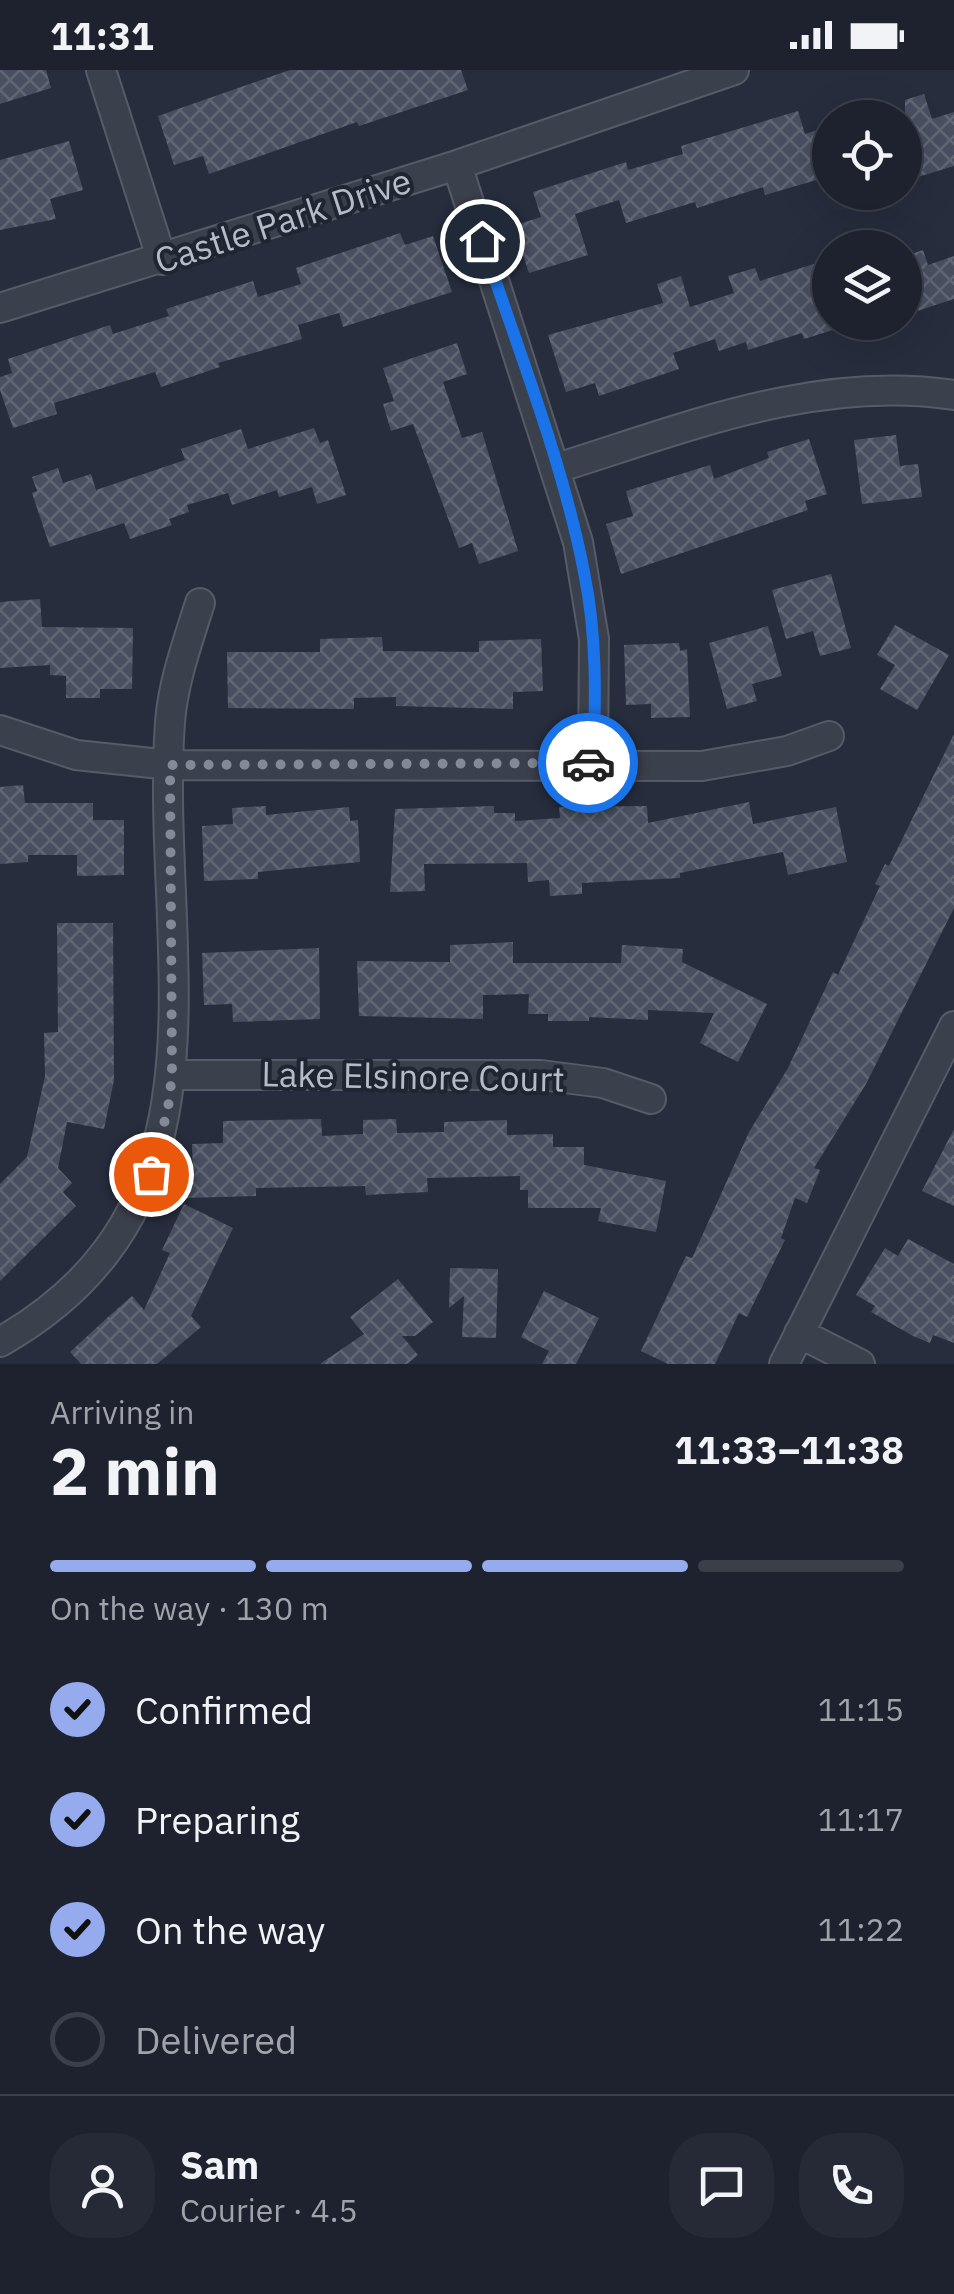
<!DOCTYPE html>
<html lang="en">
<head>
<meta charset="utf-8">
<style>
	:root { --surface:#1d222e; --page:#252a36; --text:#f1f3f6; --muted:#a0a4aa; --line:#3b3f4a; --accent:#96abee }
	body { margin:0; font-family:"IBM Plex Sans",sans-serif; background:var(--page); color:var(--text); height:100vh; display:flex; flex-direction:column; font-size:38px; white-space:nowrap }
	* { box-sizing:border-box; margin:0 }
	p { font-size:32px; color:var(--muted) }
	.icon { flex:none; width:55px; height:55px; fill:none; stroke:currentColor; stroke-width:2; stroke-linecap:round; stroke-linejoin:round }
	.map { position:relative; height:1294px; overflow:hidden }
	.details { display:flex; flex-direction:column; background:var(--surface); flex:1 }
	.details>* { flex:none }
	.controls { position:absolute; left:812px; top:30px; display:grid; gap:20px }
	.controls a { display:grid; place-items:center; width:110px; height:110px; border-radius:50%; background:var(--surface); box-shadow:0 10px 40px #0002,0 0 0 2px var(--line); font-size:50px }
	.pin { position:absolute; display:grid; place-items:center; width:85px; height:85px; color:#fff; margin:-42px; border:5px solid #fff; border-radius:50%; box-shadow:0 2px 10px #0007 }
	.courier { position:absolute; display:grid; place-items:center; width:100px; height:100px; margin:-50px; border:8px solid #1a73e8; border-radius:50%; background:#fff; color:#222; box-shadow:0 2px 12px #0007 }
	.summary em { font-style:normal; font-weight:700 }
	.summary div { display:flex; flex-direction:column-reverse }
	.summary { display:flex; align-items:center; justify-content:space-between; height:170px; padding:0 50px }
	h1 { font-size:65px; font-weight:700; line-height:75px }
	.bar { display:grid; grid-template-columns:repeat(4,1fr); gap:15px 10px; align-content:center; height:120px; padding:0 50px }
	.bar i { height:12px; border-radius:8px; background:var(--line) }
	.bar .selected { background:var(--accent) }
	.bar p { grid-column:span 4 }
	.line { display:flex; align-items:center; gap:25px; padding:0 50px; border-top:2px solid var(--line) }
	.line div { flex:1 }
	.round { display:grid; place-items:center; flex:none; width:105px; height:105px; border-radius:40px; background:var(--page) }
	ol { padding:0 50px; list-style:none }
	li { display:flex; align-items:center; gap:30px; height:110px }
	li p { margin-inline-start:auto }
	li .icon { padding:10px; border-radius:50%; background:var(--accent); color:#111; stroke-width:4 }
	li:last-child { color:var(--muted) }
	li i { width:55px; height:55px; border:5px solid var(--line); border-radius:50% }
	.status { display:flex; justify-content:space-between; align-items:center; height:70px; padding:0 50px; background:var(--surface); direction:ltr }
	.status svg { height:28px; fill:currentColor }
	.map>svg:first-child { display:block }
	.building { fill:url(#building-cross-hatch) }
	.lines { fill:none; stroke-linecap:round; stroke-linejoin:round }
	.minor-casing { stroke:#565b68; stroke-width:32 }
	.minor { stroke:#3b404d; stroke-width:28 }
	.done { stroke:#858997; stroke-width:10; stroke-dasharray:0 18 }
	.route { stroke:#1a73e8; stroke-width:12 }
	.labels { text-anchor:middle; stroke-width:8; stroke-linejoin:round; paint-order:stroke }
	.street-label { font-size:35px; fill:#b7bbc8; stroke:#202532 }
</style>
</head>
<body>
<div class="status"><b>11:31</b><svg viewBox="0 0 49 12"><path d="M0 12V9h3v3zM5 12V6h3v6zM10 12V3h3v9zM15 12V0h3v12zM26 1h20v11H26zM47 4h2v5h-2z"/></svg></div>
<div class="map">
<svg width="954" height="1294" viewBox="0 0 954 1294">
	<defs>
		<pattern id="building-cross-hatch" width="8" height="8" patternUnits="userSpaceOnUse" patternTransform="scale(2.5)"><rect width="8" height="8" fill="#494f60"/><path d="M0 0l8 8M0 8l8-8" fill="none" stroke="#616675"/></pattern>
	</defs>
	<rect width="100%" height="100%" fill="#272d3d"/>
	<path class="building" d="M0,0H46L51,18L0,34Z
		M290,0H461L468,20L359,56L357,52L209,104L203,86L174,95L158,46Z
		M924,24L932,49L954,42V96L918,107L905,67V30Z
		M798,41L805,64L830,56V106L765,125L763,117L697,138L695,132L626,153L619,130L575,144L588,185L529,203L513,156L541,147L533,122L626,92L628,100L683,84L681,76Z
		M69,71L83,120L50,129L56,149L0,160V90Z
		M400,163L405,175L433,166L452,222L343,257L339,243L298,255L302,269L218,293L220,297L161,317L155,302L54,333L57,344L13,358L0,320V307L12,303L8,289L110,255L113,264L169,246L166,239L253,211L258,227L301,214L296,198Z
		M923,180L928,195L954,186V229L905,245V186Z
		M830,189L833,260L804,269L802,263L748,280L746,272L719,281L715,269L673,283L679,299L599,326L595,313L566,322L548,265L663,233L657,214L681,206L690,237L734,223L728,206L755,198L760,211Z
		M457,273L467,304L443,312L462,368L482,362L518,481L479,494L472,473L459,478L413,354L391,361L383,334L394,331L383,298Z
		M314,358L320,373L328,370L346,425L317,434L312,417L279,427L277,420L232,435L228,423L187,435L189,442L169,449L172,455L130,469L124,453L50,477L32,423L37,421L32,407L58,398L63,413L91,404L96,420L185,390L181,379L241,359L248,379Z
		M896,365L900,396L918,394L922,427L862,434L854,370Z
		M809,369L827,424L805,431L808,440L621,504L606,454L633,446L626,421L710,395L714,409L769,388L767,382Z
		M831,504L851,578L820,586L813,561L786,569L772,520Z
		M40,529L42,557L133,558L132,619H100V628H66V606L50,605V595L0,598V532Z
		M895,555L949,585L917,640L880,619L895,595L877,585Z
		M768,556L782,606L752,614L757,631L727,639L709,573Z
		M382,567L383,581L479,582V571L541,569L543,621L513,622V639L396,636V627L354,628V639L228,638L227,582H320V569Z
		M679,573L680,581L687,579L690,647L651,648V634L626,635L624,575Z
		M954,664V838L866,1014L814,1098L820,1100L807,1133L795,1128L781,1168L785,1170L747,1247L739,1243L715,1294H668L641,1281L686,1186L692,1188L749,1062L788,998L833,902L838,905L880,816L875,814L885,794L889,796Z
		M23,715L25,733H93V750H124V805L77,806V785H28V792L0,794V717Z
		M749,732L753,754L836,737L847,792L788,805L783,782L680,803V808L582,813V824L550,826L549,810L528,812L527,793L424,794L425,821L390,822L395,739L494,736V743H515V751L560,748L559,737L647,736L648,753Z
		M266,736V745L349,737L350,751L358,750L360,792L258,802V809L204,811L202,756L233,754L232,738Z
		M57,853H113L114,1010L104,1059L67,1052L58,1098L72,1113L63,1122L76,1136L0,1211V1114L27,1087L45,1006L44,963L58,962Z
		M513,872V893H621L622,875L683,879L682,892L767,934L738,992L700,973L714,943L648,940V950L589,947V951H548V944H528L529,924L483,925V949L359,946L357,891L450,892V875Z
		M319,878L320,949L233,952L232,934L204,935L202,883Z
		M321,1049L322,1066L363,1064V1050L396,1049L397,1063L444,1062V1052L507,1050V1065L553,1064V1077H584V1095L666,1111L656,1162L598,1151L601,1138H528V1120H520V1106L427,1108L428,1122L366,1125L365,1116L256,1118V1126L186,1128L193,1114L192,1074L223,1073V1051Z
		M954,1059V1136L922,1121Z
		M184,1134L233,1158L191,1246L201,1257L157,1294H81L70,1282L108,1247L132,1226L144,1240L170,1183L162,1180Z
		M908,1169L954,1194V1273L933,1265L930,1273L913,1266L871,1242L875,1236L856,1225L885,1178L898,1186Z
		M450,1198L498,1199L496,1268L462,1267L464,1226L449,1238Z
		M398,1209L433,1252L415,1266H402L418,1285L407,1294H320L364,1264L350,1247Z
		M544,1221L599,1248L576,1294H542L549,1281L521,1267Z"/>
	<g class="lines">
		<g class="minor-casing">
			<path id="minor" d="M101,0L162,190
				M457,95L578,472L594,569L593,693
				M0,238L457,95L734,0
				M557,398C686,358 817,304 954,325
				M0,660L76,685L170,695L702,696L787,681L829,666
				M171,1005H541L603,1013L651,1029
				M799,1263L860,1294
				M0,1272C245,1133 154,881 170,652C173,612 188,571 200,533
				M784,1294L954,956"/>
		</g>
		<use href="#minor" class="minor"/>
	</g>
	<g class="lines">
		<path class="done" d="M151,1104L168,1038L172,1005L170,695L588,693"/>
		<path class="route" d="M482,171C518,280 562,389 584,502C597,565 596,629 593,693H588"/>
	</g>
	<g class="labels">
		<g class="street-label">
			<text transform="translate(283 151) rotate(-18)" y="12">Castle Park Drive</text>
			<text transform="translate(413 1007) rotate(1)" y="12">Lake Elsinore Court</text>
		</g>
	</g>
</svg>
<div class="controls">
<a><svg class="icon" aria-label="locate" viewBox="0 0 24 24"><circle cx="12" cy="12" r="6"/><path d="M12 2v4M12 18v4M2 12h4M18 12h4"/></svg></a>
<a><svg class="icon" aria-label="layers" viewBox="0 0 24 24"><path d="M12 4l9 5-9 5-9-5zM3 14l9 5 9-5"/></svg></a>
</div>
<div class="pin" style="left:151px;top:1104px;background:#ea580c"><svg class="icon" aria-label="bag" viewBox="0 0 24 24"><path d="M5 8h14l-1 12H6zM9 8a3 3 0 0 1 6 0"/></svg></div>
<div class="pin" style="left:482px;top:171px;background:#1f2937"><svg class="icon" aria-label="home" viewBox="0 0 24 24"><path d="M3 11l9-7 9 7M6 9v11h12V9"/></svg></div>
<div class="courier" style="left:588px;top:693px"><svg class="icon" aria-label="car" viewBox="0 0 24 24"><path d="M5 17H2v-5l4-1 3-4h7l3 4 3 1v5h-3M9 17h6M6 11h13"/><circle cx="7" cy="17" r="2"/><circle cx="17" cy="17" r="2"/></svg></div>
</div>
<section class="details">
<div class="summary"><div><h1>2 min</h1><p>Arriving in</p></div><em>11:33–11:38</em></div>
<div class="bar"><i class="selected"></i><i class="selected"></i><i class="selected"></i><i></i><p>On the way · 130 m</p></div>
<ol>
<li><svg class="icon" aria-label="check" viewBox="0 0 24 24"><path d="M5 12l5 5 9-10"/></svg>Confirmed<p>11:15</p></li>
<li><svg class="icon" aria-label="check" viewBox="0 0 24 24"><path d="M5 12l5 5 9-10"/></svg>Preparing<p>11:17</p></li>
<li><svg class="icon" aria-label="check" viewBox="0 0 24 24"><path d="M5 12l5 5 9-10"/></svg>On the way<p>11:22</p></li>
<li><i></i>Delivered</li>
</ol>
<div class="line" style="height:180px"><a class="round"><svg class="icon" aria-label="person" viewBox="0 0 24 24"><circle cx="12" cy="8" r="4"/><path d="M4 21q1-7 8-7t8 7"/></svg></a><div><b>Sam</b><p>Courier · 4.5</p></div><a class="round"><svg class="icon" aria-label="chat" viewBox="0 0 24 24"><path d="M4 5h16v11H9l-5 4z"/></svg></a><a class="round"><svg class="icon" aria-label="phone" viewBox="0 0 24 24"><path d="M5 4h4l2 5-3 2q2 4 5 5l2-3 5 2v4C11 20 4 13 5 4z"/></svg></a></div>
</section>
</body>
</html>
